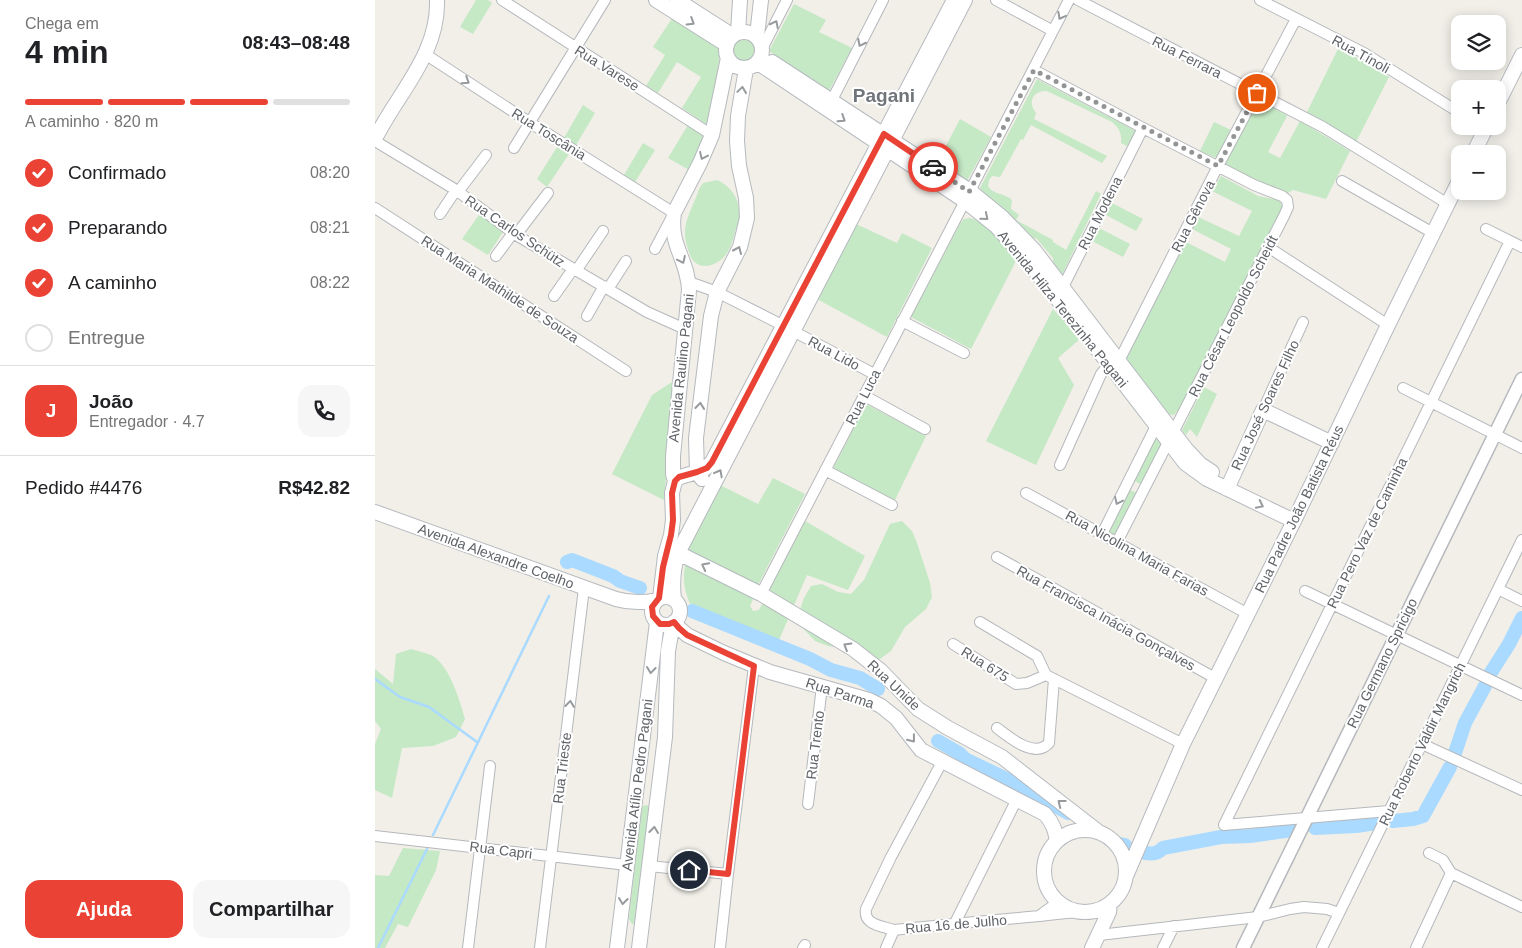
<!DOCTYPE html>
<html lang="pt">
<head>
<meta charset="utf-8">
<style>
	:root { --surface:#fff; --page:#f6f6f6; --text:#202124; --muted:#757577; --line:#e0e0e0; --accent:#ea4335 }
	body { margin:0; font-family:Arial,sans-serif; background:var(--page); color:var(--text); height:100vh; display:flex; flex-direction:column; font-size:19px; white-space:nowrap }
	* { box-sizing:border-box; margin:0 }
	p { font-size:16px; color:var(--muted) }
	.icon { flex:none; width:28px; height:28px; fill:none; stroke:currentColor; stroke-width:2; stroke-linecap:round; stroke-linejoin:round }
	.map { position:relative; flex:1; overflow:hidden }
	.drawer { display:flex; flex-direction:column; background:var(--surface); width:375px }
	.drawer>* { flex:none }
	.tools { position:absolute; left:1076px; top:15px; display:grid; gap:10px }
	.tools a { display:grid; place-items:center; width:55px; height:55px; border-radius:10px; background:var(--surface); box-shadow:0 2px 12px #0003; font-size:25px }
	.pin { position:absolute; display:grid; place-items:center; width:42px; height:42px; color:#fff; margin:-21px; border:2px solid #fff; border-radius:50%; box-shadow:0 1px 5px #0007 }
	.courier { position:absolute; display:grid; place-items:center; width:50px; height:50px; margin:-25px; border:4px solid #ea4335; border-radius:50%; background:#fff; color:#222; box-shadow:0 1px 6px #0007 }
	.head em { font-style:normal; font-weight:800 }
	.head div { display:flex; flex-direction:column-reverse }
	.head { display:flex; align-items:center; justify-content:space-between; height:85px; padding:0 25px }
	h1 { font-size:32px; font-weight:800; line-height:38px }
	.bar { display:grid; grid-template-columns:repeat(4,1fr); gap:8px 5px; align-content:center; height:60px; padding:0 25px }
	.bar i { height:6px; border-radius:4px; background:var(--line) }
	.bar .active { background:var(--accent) }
	.bar p { grid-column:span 4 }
	.line { display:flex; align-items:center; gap:12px; padding:0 25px; border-top:1px solid var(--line) }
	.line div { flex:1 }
	.round { display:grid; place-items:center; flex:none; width:52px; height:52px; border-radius:15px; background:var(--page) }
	ol { padding:0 25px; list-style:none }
	li { display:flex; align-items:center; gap:15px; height:55px }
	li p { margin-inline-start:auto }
	li .icon { padding:5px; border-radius:50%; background:var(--accent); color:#fff; stroke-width:4 }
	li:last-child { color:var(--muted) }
	li i { width:28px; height:28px; border:2px solid var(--line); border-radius:50% }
	.primary-button { display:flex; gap:10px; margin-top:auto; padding:10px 25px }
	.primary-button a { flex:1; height:58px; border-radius:15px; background:var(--accent); color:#fff; font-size:20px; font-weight:800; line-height:58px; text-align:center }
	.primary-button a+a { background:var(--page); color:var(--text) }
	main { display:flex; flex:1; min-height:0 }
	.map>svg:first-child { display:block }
	.green { fill:#c5e8c5 }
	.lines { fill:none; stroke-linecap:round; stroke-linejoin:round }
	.stream { stroke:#aadaff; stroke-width:2.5 }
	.river { stroke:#aadaff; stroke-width:14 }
	.minor-casing { stroke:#b5b8bc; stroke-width:12 }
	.tertiary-casing { stroke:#b5b8bc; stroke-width:15 }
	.secondary-casing { stroke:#b6babf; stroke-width:16 }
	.minor { stroke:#fff; stroke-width:10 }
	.tertiary { stroke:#fff; stroke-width:12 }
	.secondary { stroke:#fff; stroke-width:14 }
	.oneway { stroke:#979a9d }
	.done { stroke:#929495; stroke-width:5; stroke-dasharray:0 9 }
	.route { stroke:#ea4335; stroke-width:6 }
	.labels { text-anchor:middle; stroke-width:4; stroke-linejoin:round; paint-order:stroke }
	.street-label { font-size:14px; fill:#5f6368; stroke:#fff }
	.district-label { font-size:19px; font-weight:bold; fill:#70757a; stroke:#fff }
</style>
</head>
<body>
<main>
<section class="drawer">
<div class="head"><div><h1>4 min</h1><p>Chega em</p></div><em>08:43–08:48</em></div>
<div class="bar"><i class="active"></i><i class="active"></i><i class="active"></i><i></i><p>A caminho · 820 m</p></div>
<ol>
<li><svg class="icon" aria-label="check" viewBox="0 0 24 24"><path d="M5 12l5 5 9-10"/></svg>Confirmado<p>08:20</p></li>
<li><svg class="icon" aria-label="check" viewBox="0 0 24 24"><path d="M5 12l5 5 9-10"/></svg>Preparando<p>08:21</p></li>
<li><svg class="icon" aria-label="check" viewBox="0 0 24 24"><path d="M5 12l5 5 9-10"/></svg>A caminho<p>08:22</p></li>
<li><i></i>Entregue</li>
</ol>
<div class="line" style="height:90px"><b class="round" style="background:var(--accent);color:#fff">J</b><div><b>João</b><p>Entregador · 4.7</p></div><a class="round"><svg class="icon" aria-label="phone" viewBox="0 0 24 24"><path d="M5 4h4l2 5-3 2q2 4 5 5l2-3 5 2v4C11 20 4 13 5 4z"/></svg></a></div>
<div class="line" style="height:65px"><div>Pedido #4476</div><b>R$42.82</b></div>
<div class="primary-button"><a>Ajuda</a><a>Compartilhar</a></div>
</section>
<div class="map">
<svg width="1147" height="948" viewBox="0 0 1147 948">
	<rect width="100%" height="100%" fill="#f1efe8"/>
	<path class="green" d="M101,0H113L117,3L98,34L85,27Z
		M419,4L451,20L444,32L477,48L454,91L394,51Z
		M298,17L346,48L334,126L307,108L326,77L302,62L283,93L271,86L290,55L278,47Z
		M357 52a12 12 0 1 1 24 0a12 12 0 1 1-24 0Z
		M963,49L986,60L1014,77L980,144L955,125L932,112Z
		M662,79L761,131L752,146L746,143C747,133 744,128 737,122L672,91C658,90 652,102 661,113L659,119L732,156L727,163L656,125L648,140L646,139L625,177L617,176L614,180L613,186C618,195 630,193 637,200L636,209L644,215L641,220L678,240V242L691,250L721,191L726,194L687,275L678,262V258L662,239L658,238L604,190Z
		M884,100L910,114L912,116L893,152L905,158L925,121L975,151L951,199L918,190L913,193L890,186L850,164Z
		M208,105L220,113L201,145L189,138Z
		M585,119L616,137L592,181L563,161Z
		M839,122L856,130L842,157H839L825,151Z
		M313,125L333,137L314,170L293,158Z
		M268,143L280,150L260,182L249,175Z
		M182,147L194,154L172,187L162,179Z
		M846,176L883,196L904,200L907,205V209L808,404L799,415L790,414L750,359L811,242L850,262L856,249L817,229L823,217L864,236L877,211L837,191Z
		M342,180C358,187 367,203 364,221C363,224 361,228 360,232C358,239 356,247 352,253C344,266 322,273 315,255C312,247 309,238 310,229C312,215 320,202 324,189L328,183Z
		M737,203L768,219L761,231L731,215Z
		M106,212L130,229L113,255L87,239Z
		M595,218C614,222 630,243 643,257L596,349L536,317L586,222L589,219Z
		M481,224L522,243L527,233L557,248L512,337L442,299Z
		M724,228L755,244L748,257L717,241Z
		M678,309L705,339L683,358L699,385L661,465L611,441Z
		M300,380L289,500L237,474L277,395Z
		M829,387L842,394L822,437L815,429L811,435L807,430Z
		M491,404L551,436L519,502L458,469Z
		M779,436L788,446L768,485L757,480Z
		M398,478L430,494L382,587L310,549L343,484L383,504Z
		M753,489L764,494L742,538L731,533Z
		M430,521L490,556L473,590L432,575L404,640L315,604C309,589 307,578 311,562L379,597L375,606L378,611L384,610Z
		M527,521L537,531L542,543L555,583L557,597L551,609L530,627L516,651L505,659L491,661L467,648L453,646L440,641L421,621L429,598L436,586L447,584L463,592L476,594L489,580L515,524Z
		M36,649C42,651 52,653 58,656C75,667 85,701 90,719L81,737L58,746L27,748L17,798L0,790V744L6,729L0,721V669L18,684L21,654Z
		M272,805L275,808L261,923L257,924L254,919L266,809L268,806Z
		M28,848L65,851L61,870L33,927L23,924L10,948H0V875L14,876Z"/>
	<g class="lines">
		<path class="stream" d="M0,679L25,697L54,707L102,742
			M58,835L174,596
			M3,948L52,849"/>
		<path class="river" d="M192,562L197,560L238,576L245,581L265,588
			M317,611L435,659L456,670L485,678L503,689
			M1115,674L1134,644L1147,618
			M563,741L584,753L590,759L638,782L693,813
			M1080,753L1090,723L1110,686
			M1018,821L1038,819L1048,816L1075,767
			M940,828L981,826L1001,823
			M745,844L750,845
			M770,853C778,854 782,854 788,848L846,837L875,836L917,830"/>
		<g class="minor-casing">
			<path id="minor" d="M127,0L337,135
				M621,0L678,31
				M703,0L948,127L1073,204
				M885,0L989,53L1085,113
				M388,47L412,0
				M50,54L154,122L299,213L280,249
				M659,70L768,128L879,185L907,196L912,200L913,207L909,216L742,542
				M457,100L508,0
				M0,141L81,190L141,235L272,312L310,329
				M139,148L230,0
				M967,181L1058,233
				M595,191L694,0
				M83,192L111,155
				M0,208L251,371
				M65,214L81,190
				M1111,229L1147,247
				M141,235L173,193
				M893,247L1013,325
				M121,256L138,233
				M201,271L228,231
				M314,282L342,292L409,326
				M233,289L251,261
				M683,292L688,287L768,128
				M179,296L198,269
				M212,316L229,286
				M527,321L589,353
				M418,331L499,374
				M1028,388L1147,448
				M488,395L550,429
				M888,410L928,322
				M685,465L726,374L734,364L742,359L747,355L843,166L921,19
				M450,470L517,505
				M651,493L873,614
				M727,534L781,426
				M622,557L840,678
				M1123,589L1147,601
				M930,591L1147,695
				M386,594L590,201
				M605,622L662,656L671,675L808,744
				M578,644L641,684L652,683L671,675
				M622,728C635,738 660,759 674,743L679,679
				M1047,744L1147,790
				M433,804L447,686
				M849,825L1135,241
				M849,825L1014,811
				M0,836L252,865
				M1054,853L1068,860L1076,873
				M274,866L353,874
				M664,916L683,902
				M580,923L642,799
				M519,930C507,926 488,925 491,909L516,857L567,762
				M724,935L883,917L915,909L929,907L952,909L964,913
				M93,948L115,766
				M165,948L209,588
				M345,948L353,874L379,666
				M428,948L430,945
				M511,948L519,930C580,923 641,919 701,912
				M788,948L799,926
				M947,948L1147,540
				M1041,948L1076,873L1147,907"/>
		</g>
		<g class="tertiary-casing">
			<path id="tertiary" d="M868,948L1147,379"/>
		</g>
		<g class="secondary-casing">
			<path id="secondary" d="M281,0L352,45
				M302,0L358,36
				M351 50a18 18 0 1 1 36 0a18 18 0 1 1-36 0Z
				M363,33L365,0
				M382,36L386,0
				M397,62L595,191L628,218L659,250L811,449L825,464L837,472
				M383,63L590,201L621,226L644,251L734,364L810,463L832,479L919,521
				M1122,105L1147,55
				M0,139C22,94 64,54 62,0
				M1098,154L1112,126
				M327,479L322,472L321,438L336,316L342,292L365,247L372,218L371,198L364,166L362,141L363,116L371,69
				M300,481L298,474V456L314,290C313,259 294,246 299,213L325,163L337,135L353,58
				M852,489L888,410L957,443
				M0,512L241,599C255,603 268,603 282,600
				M303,553L386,594L478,649L505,670L543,709L573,728L627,757L725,833
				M277 611a14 14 0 1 1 28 0a14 14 0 1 1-28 0Z
				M285,598L290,556L296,535L298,520L297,493L300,481L305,477L322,472L331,468L337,462L579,0
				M299,599C297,582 298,569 303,553L590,0
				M299,622L304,628L312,635L349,653L395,672L494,700L506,706L521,718L546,750L670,814C678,823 680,830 682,841
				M669 871a41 41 0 1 1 82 0a41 41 0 1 1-82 0Z
				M751,876L808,744L919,521L1013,325L1085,179
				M242,948L282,622
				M264,948L290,737L293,651L298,623
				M717,948L734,912L735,904"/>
		</g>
		<use href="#minor" class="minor"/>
		<use href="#tertiary" class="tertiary"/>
		<use href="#secondary" class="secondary"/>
	</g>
	<defs><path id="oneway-chevron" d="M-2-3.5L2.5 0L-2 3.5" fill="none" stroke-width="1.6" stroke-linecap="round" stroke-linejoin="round" transform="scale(1.25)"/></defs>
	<g class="oneway">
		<use href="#oneway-chevron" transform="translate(686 16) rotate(118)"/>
		<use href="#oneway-chevron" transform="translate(316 22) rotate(32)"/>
		<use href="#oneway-chevron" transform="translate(400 24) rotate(-63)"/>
		<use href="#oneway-chevron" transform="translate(486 43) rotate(117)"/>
		<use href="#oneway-chevron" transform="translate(91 81) rotate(33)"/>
		<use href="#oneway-chevron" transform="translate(367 90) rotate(-82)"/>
		<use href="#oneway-chevron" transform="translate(467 119) rotate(33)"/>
		<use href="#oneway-chevron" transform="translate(328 156) rotate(115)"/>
		<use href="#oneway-chevron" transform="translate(610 217) rotate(40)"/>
		<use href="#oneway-chevron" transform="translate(363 250) rotate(-66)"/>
		<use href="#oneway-chevron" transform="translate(307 260) rotate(65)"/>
		<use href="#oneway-chevron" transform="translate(325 406) rotate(-84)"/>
		<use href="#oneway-chevron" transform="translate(344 473) rotate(-62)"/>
		<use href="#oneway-chevron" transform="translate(743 501) rotate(115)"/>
		<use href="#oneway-chevron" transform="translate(885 505) rotate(26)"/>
		<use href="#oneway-chevron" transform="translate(330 566) rotate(-153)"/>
		<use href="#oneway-chevron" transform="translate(472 646) rotate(-149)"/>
		<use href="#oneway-chevron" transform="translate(276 670) rotate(97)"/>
		<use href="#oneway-chevron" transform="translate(195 704) rotate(-83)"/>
		<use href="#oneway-chevron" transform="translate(537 739) rotate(52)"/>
		<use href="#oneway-chevron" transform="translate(686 803) rotate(-142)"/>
		<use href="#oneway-chevron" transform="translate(279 830) rotate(-83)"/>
		<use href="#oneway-chevron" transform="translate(248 901) rotate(97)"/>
	</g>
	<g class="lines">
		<path class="done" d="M558,167L594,192L659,70L843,166L882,93"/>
		<path class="route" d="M314,870L353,874L379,666L312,635L304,628L299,622L294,624H285L278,616L277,607L284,598L288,567L296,535L298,520L297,493L300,481L304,477L322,472L332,468L337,462L509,134L558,167"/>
	</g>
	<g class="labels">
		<g class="street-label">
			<text transform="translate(986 54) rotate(29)" y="5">Rua Tínoli</text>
			<text transform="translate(812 57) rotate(27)" y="5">Rua Ferrara</text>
			<text transform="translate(232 68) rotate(32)" y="5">Rua Varese</text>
			<text transform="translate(174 134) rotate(32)" y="5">Rua Toscânia</text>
			<text transform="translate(725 213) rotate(-63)" y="5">Rua Modena</text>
			<text transform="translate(818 216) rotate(-63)" y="5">Rua Gênova</text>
			<text transform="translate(140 231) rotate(34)" y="5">Rua Carlos Schütz</text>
			<text transform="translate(125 289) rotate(33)" y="5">Rua Maria Mathilde de Souza</text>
			<text transform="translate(688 309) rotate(51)" y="5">Avenida Hilza Terezinha Pagani</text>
			<text transform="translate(858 316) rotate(-63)" y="5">Rua César Leopoldo Scheidt</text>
			<text transform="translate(459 353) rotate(28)" y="5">Rua Lido</text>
			<text transform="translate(306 368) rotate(-84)" y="5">Avenida Raulino Pagani</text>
			<text transform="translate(488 397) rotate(-63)" y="5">Rua Luca</text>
			<text transform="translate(890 405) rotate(-65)" y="5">Rua José Soares Filho</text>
			<text transform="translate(924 509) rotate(-64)" y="5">Rua Padre João Batista Réus</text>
			<text transform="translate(992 533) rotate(-64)" y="5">Rua Pero Vaz de Caminha</text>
			<text transform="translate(762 553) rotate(29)" y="5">Rua Nicolina Maria Farias</text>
			<text transform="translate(121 556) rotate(20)" y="5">Avenida Alexandre Coelho</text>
			<text transform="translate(731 618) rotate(29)" y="5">Rua Francisca Inácia Gonçalves</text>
			<text transform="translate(1007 663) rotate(-64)" y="5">Rua Germano Spricigo</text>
			<text transform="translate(610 664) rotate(32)" y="5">Rua 675</text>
			<text transform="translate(519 685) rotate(43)" y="5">Rua Unide</text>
			<text transform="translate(465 693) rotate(18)" y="5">Rua Parma</text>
			<text transform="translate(1047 744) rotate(-64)" y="5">Rua Roberto Valdir Mangrich</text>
			<text transform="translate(440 745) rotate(-83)" y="5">Rua Trento</text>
			<text transform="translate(187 768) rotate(-83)" y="5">Rua Trieste</text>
			<text transform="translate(262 785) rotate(-83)" y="5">Avenida Atílio Pedro Pagani</text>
			<text transform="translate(126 850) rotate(7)" y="5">Rua Capri</text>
			<text transform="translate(581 924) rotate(-5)" y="5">Rua 16 de Julho</text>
		</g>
		<g class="district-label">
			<text x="509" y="102">Pagani</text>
		</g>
	</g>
</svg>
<div class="tools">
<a><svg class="icon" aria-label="layers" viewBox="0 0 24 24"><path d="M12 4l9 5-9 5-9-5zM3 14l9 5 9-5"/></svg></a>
<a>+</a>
<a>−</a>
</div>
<div class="pin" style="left:882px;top:93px;background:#ea580c"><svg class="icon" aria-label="bag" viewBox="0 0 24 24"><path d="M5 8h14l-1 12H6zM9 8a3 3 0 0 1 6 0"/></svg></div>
<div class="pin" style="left:314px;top:870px;background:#1f2937"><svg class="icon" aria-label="home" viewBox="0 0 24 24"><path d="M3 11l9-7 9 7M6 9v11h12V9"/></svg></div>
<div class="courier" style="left:558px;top:167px"><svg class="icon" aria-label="car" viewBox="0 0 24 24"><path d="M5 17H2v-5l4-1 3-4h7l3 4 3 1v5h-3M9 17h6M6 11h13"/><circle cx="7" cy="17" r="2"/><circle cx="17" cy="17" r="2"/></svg></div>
</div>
</main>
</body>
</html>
